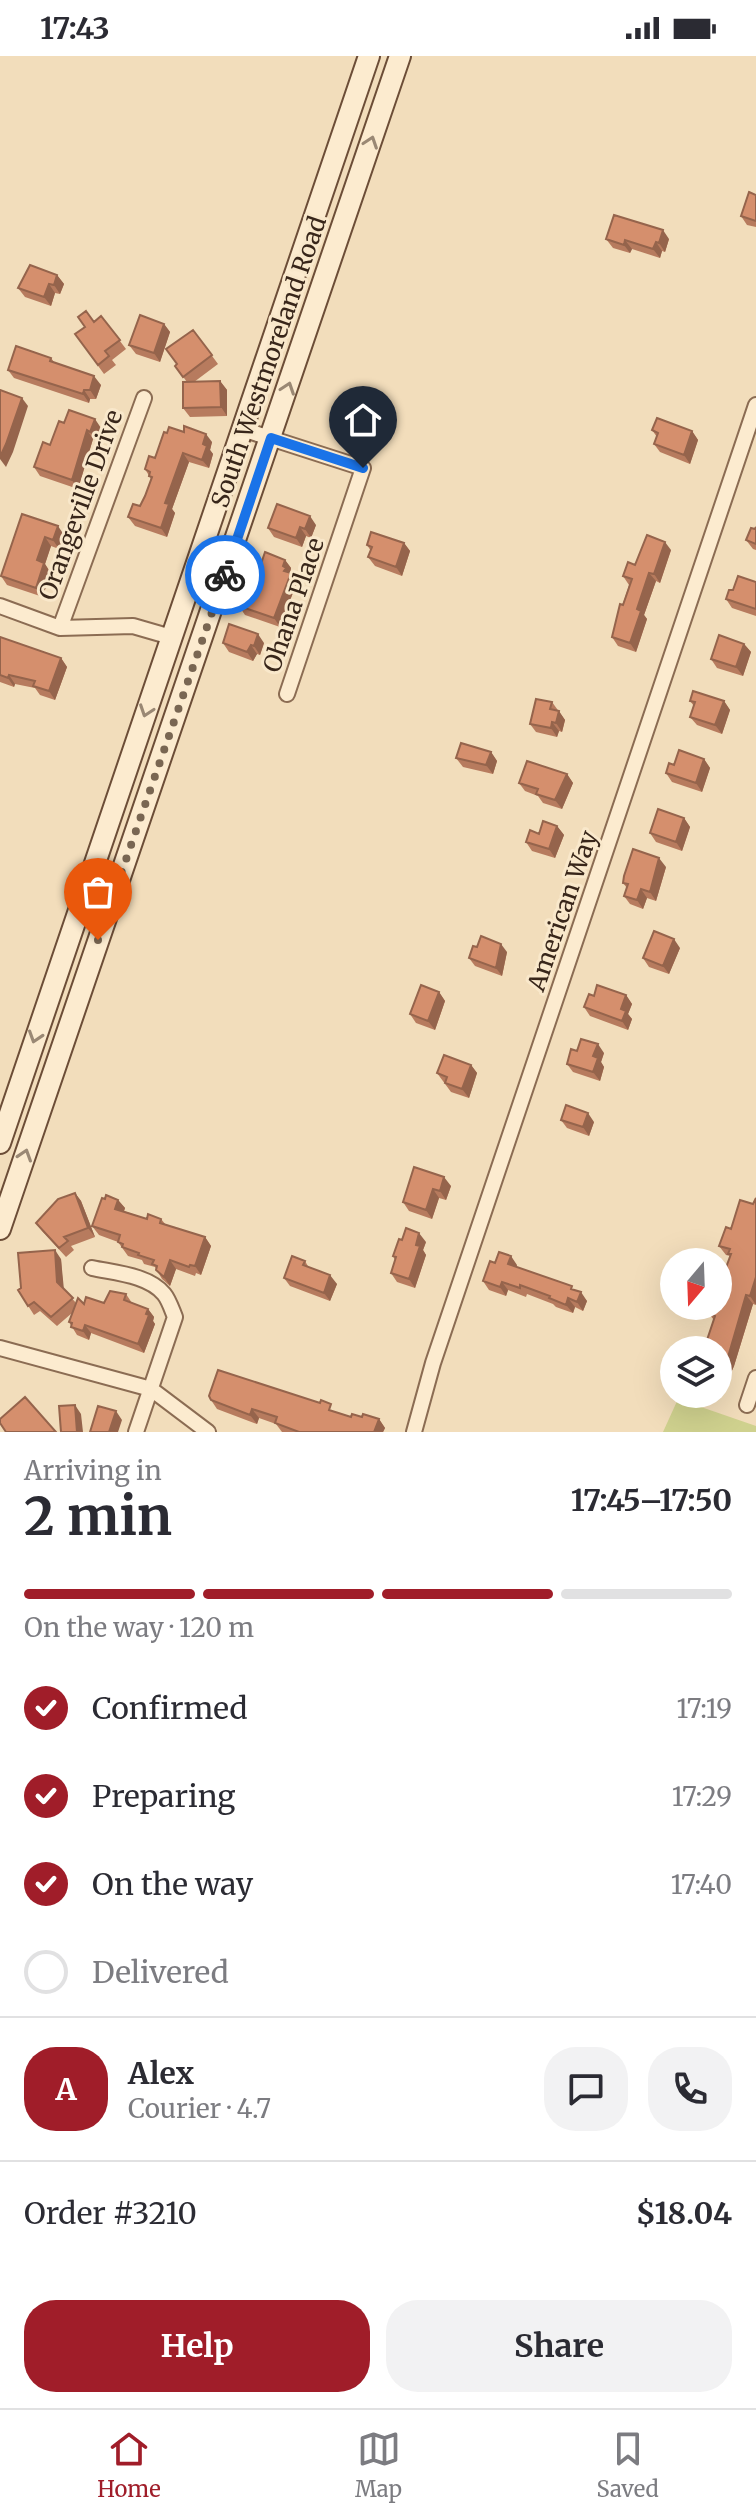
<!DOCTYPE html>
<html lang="en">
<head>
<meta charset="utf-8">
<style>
	:root { --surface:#fff; --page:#f2f2f3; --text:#2b2b33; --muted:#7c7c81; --line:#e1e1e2; --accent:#a01d29 }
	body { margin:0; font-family:Merriweather,serif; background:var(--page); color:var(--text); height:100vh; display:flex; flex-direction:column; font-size:30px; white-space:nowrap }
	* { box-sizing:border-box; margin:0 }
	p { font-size:26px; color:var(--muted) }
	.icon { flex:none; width:44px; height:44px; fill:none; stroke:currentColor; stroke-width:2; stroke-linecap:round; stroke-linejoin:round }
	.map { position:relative; height:1376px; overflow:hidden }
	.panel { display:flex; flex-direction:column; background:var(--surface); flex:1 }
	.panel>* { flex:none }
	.needle { width:52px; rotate:199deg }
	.controls { position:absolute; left:660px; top:1192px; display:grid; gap:16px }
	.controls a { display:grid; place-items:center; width:72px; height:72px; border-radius:50%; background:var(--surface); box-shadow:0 8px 32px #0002; font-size:40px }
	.pin { position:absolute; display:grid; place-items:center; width:68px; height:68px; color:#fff; margin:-82px -34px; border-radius:50% 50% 50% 0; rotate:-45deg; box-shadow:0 0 8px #0007 }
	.pin .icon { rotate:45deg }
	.courier { position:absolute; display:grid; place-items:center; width:80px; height:80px; margin:-40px; border:6px solid #1a73e8; border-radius:50%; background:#fff; color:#222; box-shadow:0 2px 10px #0007 }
	.overview em { font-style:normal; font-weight:700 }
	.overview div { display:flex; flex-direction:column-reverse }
	.overview { display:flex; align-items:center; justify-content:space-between; height:136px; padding:0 24px }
	h1 { font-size:52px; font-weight:700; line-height:60px }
	.bar { display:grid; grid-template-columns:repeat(4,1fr); gap:12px 8px; align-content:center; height:96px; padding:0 24px }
	.bar i { height:10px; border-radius:6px; background:var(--line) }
	.bar .selected { background:var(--accent) }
	.bar p { grid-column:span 4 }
	.line { display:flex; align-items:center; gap:20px; padding:0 24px; border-top:2px solid var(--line) }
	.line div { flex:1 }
	.round { display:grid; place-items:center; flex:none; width:84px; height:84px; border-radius:32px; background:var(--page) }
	ol { padding:0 24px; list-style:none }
	li { display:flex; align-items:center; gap:24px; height:88px }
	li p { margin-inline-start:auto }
	li .icon { padding:8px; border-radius:50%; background:var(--accent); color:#fff; stroke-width:4 }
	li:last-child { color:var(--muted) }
	li i { width:44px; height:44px; border:4px solid var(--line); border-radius:50% }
	.cta { display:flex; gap:16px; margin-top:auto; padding:16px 24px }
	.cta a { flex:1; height:92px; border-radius:32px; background:var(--accent); color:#fff; font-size:32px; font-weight:700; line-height:92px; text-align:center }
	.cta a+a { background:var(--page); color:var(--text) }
	.status { display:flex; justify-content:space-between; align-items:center; height:56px; padding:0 40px; background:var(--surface); direction:ltr }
	.status svg { height:22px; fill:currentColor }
	.dock { display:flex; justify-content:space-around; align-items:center; height:112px; border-top:2px solid var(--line); background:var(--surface); font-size:22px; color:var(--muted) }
	.dock a { display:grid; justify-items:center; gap:4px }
	.dock .selected { color:var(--accent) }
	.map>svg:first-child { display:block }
	.green { fill:#cfd18e }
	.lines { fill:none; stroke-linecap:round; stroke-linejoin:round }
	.street-casing { stroke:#8b6c53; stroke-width:18 }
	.secondary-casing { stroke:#6c4d37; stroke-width:24 }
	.street { stroke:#fcebcf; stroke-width:14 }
	.secondary { stroke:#fcebcf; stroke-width:20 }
	.wall { fill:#b77b5e }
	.shaded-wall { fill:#95644c }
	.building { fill:#d58f6d; stroke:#95644c; stroke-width:2 }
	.oneway { stroke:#9a8874 }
	.done { stroke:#796652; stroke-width:8; stroke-dasharray:0 14.4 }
	.route { stroke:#1a73e8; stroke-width:10 }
	.labels { text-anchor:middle; stroke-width:6; stroke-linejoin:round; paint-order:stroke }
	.street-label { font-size:24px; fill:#38261a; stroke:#f9e8cb }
</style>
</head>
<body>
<div class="status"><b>17:43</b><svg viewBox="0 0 49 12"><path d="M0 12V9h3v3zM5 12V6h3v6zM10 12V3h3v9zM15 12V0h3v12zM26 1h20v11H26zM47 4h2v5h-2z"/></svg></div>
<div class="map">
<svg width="756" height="1376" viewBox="0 0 756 1376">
	<rect width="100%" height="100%" fill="#f2ddbb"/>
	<path class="green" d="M678,1343L756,1370V1376H663Z"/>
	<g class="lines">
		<g class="street-casing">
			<path id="street" d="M242,373L363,412L287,638
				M0,550L60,572L133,570L171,581
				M60,572L144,342
				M92,1212C115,1217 148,1219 164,1238C169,1244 172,1254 175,1261L136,1376
				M0,1292L151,1333L208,1376
				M747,1349L756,1322
				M414,1376L433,1307L756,349"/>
		</g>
		<g class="secondary-casing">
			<path id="secondary" d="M0,1087L369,0
				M0,1173L400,0"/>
		</g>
		<use href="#street" class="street"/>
		<use href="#secondary" class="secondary"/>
	</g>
	<path class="wall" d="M756,139V171L747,169L741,160Z
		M606,183H669L665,196L662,195L660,202L632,193L630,197L613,192Z
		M57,219L64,228L60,238L55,237L51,250L25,241L18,232Z
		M101,260L126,293L112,304L116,309L104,318L75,278Z
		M164,268L170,276L160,306L136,298L129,289Z
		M193,274L218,308L194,326L220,325L227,334V360L190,361L183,352L187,326L175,310L177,308Z
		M51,302L54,306L101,329L96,343H90L89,347L14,322L8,314Z
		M64,367L101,372L97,384L93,383L78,433L40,420L34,411L50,389Z
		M652,374L692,375L698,384L690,408L660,396L654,388L657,381Z
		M167,377L212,386L210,394L213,398L209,412L189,406L172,453L175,457L167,481L135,470L128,461L140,450L145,440L151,423L145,413L155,402Z
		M22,458L64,479L59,493L51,490L45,508L50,516L43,541L7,529L1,520Z
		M316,469L311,482L306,480L302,491L274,481L268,472Z
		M756,471V494L753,493L746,484Z
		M404,487L410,495L402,520L375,510L368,501L371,495L367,489Z
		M671,494L660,527L656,525L644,559L647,563L636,596L618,590L612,581L629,529L623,520L635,509Z
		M285,504L291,512L290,517L297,526L280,571L245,559L239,550L254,529Z
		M756,526V560L732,552L726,543L733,534Z
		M0,581L61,602L67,611L55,644L40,639L35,632L15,628L14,631L0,626Z
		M223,587H264L260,599L257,598L253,605L229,596Z
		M744,588L751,596L743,620L717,612L711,603Z
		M690,645H724L730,654L722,678L697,669L690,661L694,650Z
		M552,646L565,664L562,676L559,675L557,681L536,676L530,668Z
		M491,696L497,705L493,718L463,711L456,702Z
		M704,703L710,712L702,736L672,726L666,717L674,709Z
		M567,718L573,727L562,753L543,747L538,740L525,735L519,727Z
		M684,762L690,771L682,795L656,786L650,777Z
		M557,770L564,779L555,802L532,795L526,786L539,778Z
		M666,811L656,845L647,842L643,853L630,848L624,840L627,832L623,827Z
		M680,892L669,918L649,911L643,902Z
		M507,896L502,920L475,910L469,902Z
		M439,936L445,945L435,974L416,967L410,958Z
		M626,939L632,948L628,958L632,963L628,974L590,960L584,951L594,940Z
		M577,995L604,997L601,1006L604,1011L600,1025L573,1016L567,1008Z
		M471,1009L477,1017L469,1042L451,1036L437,1017Z
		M561,1064L594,1066L589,1080L567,1072Z
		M414,1111L451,1130L446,1144L439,1142L432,1163L409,1155L403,1146Z
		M75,1137L81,1145L95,1181L71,1190L74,1194L66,1201L42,1175L36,1167Z
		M118,1144L125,1152L124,1155L147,1163H161L166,1169L205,1181L211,1190L201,1219L196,1217L195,1220L176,1213L170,1230L162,1223L155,1211L144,1208L142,1204L128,1200L118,1186L99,1179L92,1170Z
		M726,1171L756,1249L753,1248L734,1310L723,1335L718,1333V1294L708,1293L705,1290L714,1264L703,1251L719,1233L730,1200L726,1199L719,1190Z
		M426,1186L423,1194L426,1199L415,1232L397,1226L391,1217L395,1204L393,1200Z
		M61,1203L63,1232L76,1247L84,1248L104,1247L126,1238L132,1247L148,1253L154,1261L153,1265L155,1268L144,1297L91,1277L89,1284L77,1279L69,1266L72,1257L57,1270L40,1255L34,1259L18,1234Z
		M305,1205L309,1212L337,1228L330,1245L290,1230L284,1222Z
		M495,1207L517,1209L516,1211L575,1234L587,1245L583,1255L575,1251L573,1257L556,1251L553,1248L527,1238L526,1241L508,1234L506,1240L489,1234L483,1225Z
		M211,1344L337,1356L351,1361L379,1363L385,1372L383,1376H282L276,1368L259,1362L257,1368L217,1353Z"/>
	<path class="shaded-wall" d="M663,174L669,183L665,196L659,187Z
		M625,184L632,193L630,197L624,189Z
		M656,186L662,195L660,202L653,193Z
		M57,219L64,228L60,238L54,229Z
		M49,228L55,237L51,250L44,241Z
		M164,268L170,276L160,306L154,297Z
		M94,320L101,329L96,343L90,334Z
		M220,325L227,334V360L221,351Z
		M84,334L90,343L89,347L83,338Z
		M22,342L28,350L13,396L6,411L0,403V401Z
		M95,363L101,372L97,384L90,376Z
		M87,374L93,383L78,433L72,424Z
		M692,375L698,384L690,408L684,399Z
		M206,378L212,386L210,394L213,398L209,412L202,404L203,388Z
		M183,397L189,406L172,453L175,457L167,481L161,472L165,447Z
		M310,460L316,469L311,482L305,473Z
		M58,470L64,479L59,493L53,484Z
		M300,471L306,480L302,491L296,482Z
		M45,481L51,490L45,508L50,516L43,541L36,532L37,504Z
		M665,486L671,494L660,527L654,518Z
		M404,487L410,495L402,520L396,511Z
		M285,504L291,512L290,517L297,526L280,571L274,562L283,510Z
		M649,517L656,525L644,559L647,563L636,596L630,587L637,553Z
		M258,578L264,587L260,599L254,590Z
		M744,588L751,596L743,620L736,611Z
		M251,589L257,598L253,605L247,596Z
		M61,602L67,611L55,644L49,635Z
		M9,619L15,628L14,631L8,622Z
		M724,645L730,654L722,678L715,669Z
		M559,655L565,664L562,676L556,667Z
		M552,666L559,675L557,681L551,672Z
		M491,696L497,705L493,718L486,709Z
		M704,703L710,712L702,736L696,727Z
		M567,718L573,727L562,753L555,744Z
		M684,762L690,771L682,795L676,786Z
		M557,770L564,779L555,802L549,793Z
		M659,802L666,811L656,845L650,836Z
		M641,833L647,842L643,853L637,844Z
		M674,883L680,892L669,918L663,910Z
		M501,888L507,896L502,920L496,912Z
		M439,936L445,945L435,974L428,965Z
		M626,939L632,948L628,958L632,963L628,974L622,965L621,953Z
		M598,988L604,997L601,1006L604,1011L600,1025L593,1016V1000Z
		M471,1009L477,1017L469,1042L462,1033Z
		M588,1057L594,1066L589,1080L583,1071Z
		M444,1121L451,1130L446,1144L440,1135Z
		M433,1133L439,1142L432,1163L426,1154Z
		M75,1137L81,1145L95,1181L88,1172Z
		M118,1144L125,1152L122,1161L115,1153Z
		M419,1177L426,1186L423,1194L426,1199L415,1232L409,1223L416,1189Z
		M205,1181L211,1190L201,1219L195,1210Z
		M55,1194L61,1203L64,1234L57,1226Z
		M511,1200L517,1209L514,1217L508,1208Z
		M170,1204L176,1213L170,1230L164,1221Z
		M330,1219L337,1228L330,1245L324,1237Z
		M756,1221V1249L750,1240Z
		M502,1226L508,1234L506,1240L500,1231Z
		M581,1236L587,1245L583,1255L577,1246Z
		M746,1239L753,1248L734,1310L723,1335L718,1327V1324Z
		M568,1242L575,1251L573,1257L566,1249Z
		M148,1253L154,1261L153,1265L155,1268L144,1297L138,1288Z
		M85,1269L91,1277L89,1284L83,1275Z
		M75,1349L81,1358L83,1376H77Z
		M252,1353L259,1362L257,1368L250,1359Z
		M116,1355L122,1364L118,1376H109Z
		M379,1363L385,1372L383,1376H374Z"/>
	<path class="building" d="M749,136L756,139V165L741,160Z
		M614,159L663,174L659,187L656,186L653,193L625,184L624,189L606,183Z
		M30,209L57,219L54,229L49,228L44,241L18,232Z
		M86,255L94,266L101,260L120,284L105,295L109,300L98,309L75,278L85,271L78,261Z
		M140,259L164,268L154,297L129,289Z
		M193,274L212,299L183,321L175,310L177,308L166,293Z
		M16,290L51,302L50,305L94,320L90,334H84L83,338L8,314Z
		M220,325L221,351L183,352V326Z
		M0,334L22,342L6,388L0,401Z
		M69,354L95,363L90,376L87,374L72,424L34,411L43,386L50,389L59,365L64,367Z
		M657,362L692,375L684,399L654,388L658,377L652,374Z
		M184,370L206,378L203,388L207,390L202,404L183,397L165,447L169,448L161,472L128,461L133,448L140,450L145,440L152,421L149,420L150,416L145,413L149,400L155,402L164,376L167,377L169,371L184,376Z
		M277,448L310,460L305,473L300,471L296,482L268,472Z
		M22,458L58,470L53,484L45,481L37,504L44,507L36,532L1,520Z
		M756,471V488L746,484L751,472L755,473Z
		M371,476L404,487L396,511L368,501L372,491L367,489Z
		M647,479L665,486L654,518L649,517L637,553L641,555L630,587L612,581L620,548L623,549L632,523L623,520L628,506L635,509Z
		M265,496L285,504L283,510L286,512L284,515L291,517L274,562L239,550L247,526L254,529Z
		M738,520L756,526V553L726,543L729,534H733Z
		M229,568L258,578L254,590L251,589L247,596L223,587Z
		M719,579L744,588L736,611L711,603Z
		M0,581L61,602L49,635L33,630L35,625L9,619L8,622L0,619Z
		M693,635L724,645L715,669L690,661L695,646L690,645Z
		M536,643L552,646L550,653L559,655L556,667L552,666L551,672L530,668Z
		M461,687L491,696L486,709L456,702Z
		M679,694L704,703L696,727L666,717L669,707L674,709Z
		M527,705L567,718L555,744L536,738L538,733L519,727Z
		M658,753L684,762L676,786L650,777Z
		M543,765L557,770L549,793L526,786L530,774L539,778Z
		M633,793L659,802L650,836L641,833L637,844L624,840L628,828L623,827L624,820Z
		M654,875L674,883L663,910L643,902Z
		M481,880L501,888L496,912L469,902L473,890L477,891Z
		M421,929L439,936L428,965L410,958Z
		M597,929L626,939L621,953L626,955L622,965L584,951L589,938L594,940Z
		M581,983L598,988L593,1000L598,1002L593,1016L567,1008L571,993L577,995Z
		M444,999L471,1009L462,1033L445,1027L447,1021L437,1017Z
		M566,1049L588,1057L583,1071L561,1064Z
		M414,1111L444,1121L440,1135L433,1133L426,1154L403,1146Z
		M75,1137L88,1172L64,1181L68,1185L59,1192L36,1167L58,1143Z
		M106,1139L118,1144L115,1153L147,1163L148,1158L161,1163L160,1167L205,1181L195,1210L190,1209L189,1211L170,1204L164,1221L156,1214L157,1210L152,1208L154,1204L138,1199L139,1197L122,1191L123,1188L118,1186L120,1179L92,1170L102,1142L105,1143Z
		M756,1142V1221L750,1240L746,1239L728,1301L718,1324V1294H708L709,1291L705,1290L715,1260L710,1258L711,1254L703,1251L704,1250H718V1233L731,1198H728L730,1193L719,1190L726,1171L731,1173L740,1144L753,1148Z
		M406,1172L419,1177L416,1189L420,1190L409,1223L391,1217L396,1201L393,1200L399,1183L402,1184Z
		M55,1194L57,1226L73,1242L51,1261L34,1246L28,1250L18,1234L21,1232L18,1197Z
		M499,1196L511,1200L508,1208L572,1230L571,1233L581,1236L577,1246L568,1242L566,1249L549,1242L550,1240L520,1229V1232L502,1226L500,1231L483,1225L490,1205L495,1207Z
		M292,1200L305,1205L303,1209L330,1219L324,1237L284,1222Z
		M110,1235L126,1238L124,1244L148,1253L146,1258L149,1259L138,1288L85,1269L83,1275L71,1271L72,1267L69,1266L78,1242L84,1248L86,1241L104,1247Z
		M218,1314L320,1347L321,1344L331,1348L329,1354L351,1361L352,1358L362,1361L363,1358L379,1363L374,1376H299L275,1367L277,1361L252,1353L250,1359L211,1344L209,1340Z
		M25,1341L56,1376H6L0,1367V1363Z
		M75,1349L77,1376H61L59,1350Z
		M98,1350L116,1355L109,1376H90Z"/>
	<defs><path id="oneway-chevron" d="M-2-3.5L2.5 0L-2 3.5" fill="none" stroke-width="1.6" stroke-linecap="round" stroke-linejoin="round" transform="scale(2)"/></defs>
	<g class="oneway">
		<use href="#oneway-chevron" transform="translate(371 86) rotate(-71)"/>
		<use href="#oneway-chevron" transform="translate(288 332) rotate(-71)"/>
		<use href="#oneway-chevron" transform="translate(146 655) rotate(109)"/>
		<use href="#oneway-chevron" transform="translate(35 981) rotate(108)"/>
		<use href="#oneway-chevron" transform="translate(25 1099) rotate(-72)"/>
	</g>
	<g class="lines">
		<path class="done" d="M98,884L225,519"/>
		<path class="route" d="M225,519L271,382L363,412"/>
	</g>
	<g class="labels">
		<g class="street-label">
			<text transform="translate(269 306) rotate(-71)" y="8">South Westmoreland Road</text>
			<text transform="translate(81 449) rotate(-70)" y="8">Orangeville Drive</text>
			<text transform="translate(294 549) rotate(-71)" y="8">Ohana Place</text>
			<text transform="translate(563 855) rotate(-71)" y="8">American Way</text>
		</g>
	</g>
</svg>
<div class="controls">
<a><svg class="needle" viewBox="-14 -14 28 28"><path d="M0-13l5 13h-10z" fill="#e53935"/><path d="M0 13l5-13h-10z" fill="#7c7c81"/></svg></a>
<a><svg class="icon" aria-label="layers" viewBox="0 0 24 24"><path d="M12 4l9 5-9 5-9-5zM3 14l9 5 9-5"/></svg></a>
</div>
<div class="pin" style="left:98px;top:884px;background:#ea580c"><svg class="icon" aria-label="bag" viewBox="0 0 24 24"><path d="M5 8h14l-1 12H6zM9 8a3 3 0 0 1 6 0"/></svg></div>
<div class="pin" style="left:363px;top:412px;background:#1f2937"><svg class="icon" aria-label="home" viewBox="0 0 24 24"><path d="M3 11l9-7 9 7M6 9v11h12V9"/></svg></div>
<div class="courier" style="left:225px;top:519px"><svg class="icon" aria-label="bike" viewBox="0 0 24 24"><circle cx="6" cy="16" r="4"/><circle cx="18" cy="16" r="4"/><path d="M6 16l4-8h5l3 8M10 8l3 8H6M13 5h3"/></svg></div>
</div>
<section class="panel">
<div class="overview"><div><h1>2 min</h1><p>Arriving in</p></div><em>17:45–17:50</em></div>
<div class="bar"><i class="selected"></i><i class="selected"></i><i class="selected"></i><i></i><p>On the way · 120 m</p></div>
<ol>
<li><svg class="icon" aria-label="check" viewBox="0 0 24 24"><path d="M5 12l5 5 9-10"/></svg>Confirmed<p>17:19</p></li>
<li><svg class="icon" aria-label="check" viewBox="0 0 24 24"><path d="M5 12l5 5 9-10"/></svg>Preparing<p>17:29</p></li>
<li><svg class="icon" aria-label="check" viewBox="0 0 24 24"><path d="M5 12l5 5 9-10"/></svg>On the way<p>17:40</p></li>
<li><i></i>Delivered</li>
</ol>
<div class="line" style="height:144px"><b class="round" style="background:var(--accent);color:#fff">A</b><div><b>Alex</b><p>Courier · 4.7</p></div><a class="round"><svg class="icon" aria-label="chat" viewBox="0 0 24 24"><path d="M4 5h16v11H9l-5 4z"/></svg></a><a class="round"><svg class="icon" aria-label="phone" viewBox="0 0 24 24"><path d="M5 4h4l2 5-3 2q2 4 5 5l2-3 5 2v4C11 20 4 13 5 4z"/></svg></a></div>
<div class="line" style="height:104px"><div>Order #3210</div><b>$18.04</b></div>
<div class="cta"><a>Help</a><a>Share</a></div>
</section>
<nav class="dock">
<a class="selected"><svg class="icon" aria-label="home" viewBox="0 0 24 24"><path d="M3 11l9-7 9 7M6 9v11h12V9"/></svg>Home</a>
<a><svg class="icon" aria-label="map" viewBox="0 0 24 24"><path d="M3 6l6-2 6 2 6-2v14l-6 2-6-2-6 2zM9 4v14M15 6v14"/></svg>Map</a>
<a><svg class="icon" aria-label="saved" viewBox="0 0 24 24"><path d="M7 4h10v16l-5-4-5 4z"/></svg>Saved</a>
</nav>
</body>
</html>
